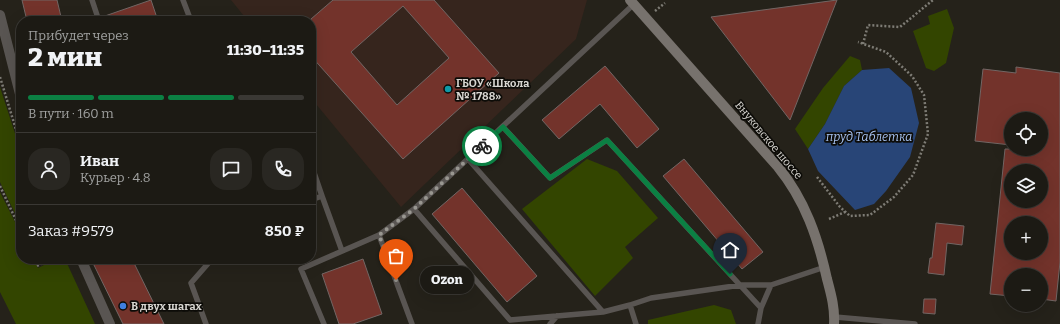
<!DOCTYPE html>
<html lang="ru">
<head>
<meta charset="utf-8">
<style>
	:root { --surface:#1c1a14; --page:#292722; --text:#f1f3f6; --muted:#a0a1a0; --line:#3a3834; --accent:#0b8043 }
	body { margin:0; font-family:Bitter,serif; background:var(--page); color:var(--text); height:100vh; display:flex; flex-direction:column; font-size:15px; white-space:nowrap }
	* { box-sizing:border-box; margin:0 }
	p { font-size:13px; color:var(--muted) }
	.icon { flex:none; width:22px; height:22px; fill:none; stroke:currentColor; stroke-width:2; stroke-linecap:round; stroke-linejoin:round }
	.map { position:relative; flex:1; overflow:hidden }
	.sheet { position:absolute; left:16px; top:16px; width:300px; height:248px; display:flex; flex-direction:column; background:var(--surface); border-radius:16px; box-shadow:0 4px 16px #0002,0 0 0 1px var(--line) }
	.sheet>* { flex:none }
	.controls { position:absolute; left:1004px; top:112px; display:grid; gap:8px }
	.controls a { display:grid; place-items:center; width:44px; height:44px; border-radius:50%; background:var(--surface); box-shadow:0 4px 16px #0002,0 0 0 1px var(--line); font-size:20px }
	.pin { position:absolute; display:grid; place-items:center; width:34px; height:34px; color:#fff; margin:-41px -17px; border-radius:50% 50% 50% 0; rotate:-45deg; box-shadow:0 0 4px #0007 }
	.pin .icon { rotate:45deg }
	.courier { position:absolute; display:grid; place-items:center; width:40px; height:40px; margin:-20px; border:3px solid #0b8043; border-radius:50%; background:#fff; color:#222; box-shadow:0 1px 5px #0007 }
	.bubble { position:absolute; height:28px; border-radius:14px; background:var(--surface); box-shadow:0 4px 16px #0002,0 0 0 1px var(--line); font-size:13px; font-weight:800; line-height:28px; text-align:center }
	.headline em { font-style:normal; font-weight:800 }
	.headline div { display:flex; flex-direction:column-reverse }
	.headline { display:flex; align-items:center; justify-content:space-between; height:68px; padding:0 12px }
	h1 { font-size:26px; font-weight:800; line-height:30px }
	.bar { display:grid; grid-template-columns:repeat(4,1fr); gap:6px 4px; align-content:center; height:48px; padding:0 12px }
	.bar i { height:5px; border-radius:3px; background:var(--line) }
	.bar .selected { background:var(--accent) }
	.bar p { grid-column:span 4 }
	.line { display:flex; align-items:center; gap:10px; padding:0 12px; border-top:1px solid var(--line) }
	.line div { flex:1 }
	.round { display:grid; place-items:center; flex:none; width:42px; height:42px; border-radius:16px; background:var(--page) }
	.map>svg:first-child { display:block }
	.education { fill:#36251d }
	.green { fill:#334500 }
	.water { fill:#284577 }
	.building { fill:#73332b; stroke:#726664; fill-rule:evenodd }
	.lines { fill:none; stroke-linecap:round; stroke-linejoin:round }
	.path { stroke:#7e7c75; stroke-width:2.5; stroke-dasharray:2 2; stroke-linecap:butt }
	.lane { stroke:#595552; stroke-width:5.5 }
	.street { stroke:#595552; stroke-width:10 }
	.secondary { stroke:#77726d; stroke-width:10 }
	.done { stroke:#999791; stroke-width:4; stroke-dasharray:0 7.2 }
	.route { stroke:#0b8043; stroke-width:5 }
	.culture-dot { fill:#0f9aa8; stroke:#0d0c08; stroke-width:1.5 }
	.shop-dot { fill:#3f7fe0; stroke:#0d0c08; stroke-width:1.5 }
	.labels { text-anchor:middle; stroke-width:3.5; stroke-linejoin:round; paint-order:stroke }
	.poi-label { font-size:11px; font-weight:bold; fill:#d8d6d1; stroke:#0d0c08; text-anchor:start }
	.street-label { font-size:11px; fill:#d8d6d1; stroke:#0d0c08 }
	.water-label { font-size:12px; font-style:italic; fill:#a7c3f2; stroke:#0d0c08 }
</style>
</head>
<body>
<div class="map">
<svg width="1060" height="324" viewBox="0 0 1060 324">
	<rect width="100%" height="100%" fill="#25221a"/>
	<path class="education" d="M231,0H587L576,39L401,207L311,98V21H248Z"/>
	<path class="green" d="M947,9L954,28L946,63L934,71L926,68L913,31L930,24L928,16Z
		M850,56L860,60L862,70L844,86L825,124L808,149L795,129L823,88Z
		M0,87L21,152V226L0,182Z
		M587,159L617,171L658,218L625,247L633,258L595,296L522,209Z
		M0,192L21,234V259H34L38,268L56,259H65L95,324H16L0,292Z
		M714,305L731,310L736,324H648V320Z"/>
	<path class="water" d="M889,68L911,88L919,123L910,157L886,191L874,204L855,210L818,171L808,149L825,124L844,86L862,70Z"/>
	<path class="building" d="M22,0H57L62,21H27Z
		M151,0L158,21H103L102,17Z
		M333,0H434L499,73L403,159L311,56V19ZM403,6L449,58L397,105L351,52Z
		M837,0L790,120L711,17Z
		M605,66L659,129L637,148L600,104L559,139L542,120Z
		M1016,67L1060,73V262L1056,301L1041,299V275H1011V296L990,294L1005,149H1041V119H1011V145L975,141L983,69L1016,73ZM1011,171H1041V201H1011ZM1011,223H1041V253H1011Z
		M684,159L763,252L742,269L663,176Z
		M462,188L537,276L507,302L432,214Z
		M936,223L964,226L962,245L947,243L944,275L928,273L930,258H932Z
		M91,259H132L164,324H123Z
		M363,259L382,314L353,324H339L322,274Z
		M924,299H936L935,314L923,313Z"/>
	<g class="lines">
		<path class="path" d="M655,11L665,3
			M863,44L868,25L900,27L933,0
			M0,77L21,146
			M817,177L840,207L850,216L870,215L894,197L913,175L928,134L924,95L912,76L886,52L858,42
			M0,186L21,231
			M829,219L845,212
			M35,259L38,265
			M37,266L51,259"/>
		<path class="lane" d="M92,0L99,21
			M183,0L191,21
			M503,127L550,178L607,140L761,308L758,324
			M311,164L322,196L311,200
			M322,196L342,251
			M414,209L510,320L603,312L468,159
			M379,235L412,324
			M630,305L651,298L741,285H771L825,267
			M761,308L771,285
			M603,312L630,305L636,324
			M835,317L915,324
			M206,324L191,283L212,259
			M324,324L301,269L379,235L414,209L634,4
			M550,324L557,316"/>
		<path class="street" d="M0,15L21,98
			M81,259L110,324"/>
		<path class="secondary" d="M630,0L778,167C805,200 818,238 827,279C831,294 835,308 834,324"/>
	</g>
	<g class="lines">
		<path class="done" d="M396,280L379,235L414,209L482,146"/>
		<path class="route" d="M482,146L503,127L550,178L607,140L730,274"/>
	</g>
	<circle class="culture-dot" cx="448" cy="89" r="4"/>
	<circle class="shop-dot" cx="123" cy="306" r="4"/>
	<g class="labels">
		<g class="poi-label">
			<text x="456" y="87">ГБОУ «Школа<tspan x="456" dy="13">№ 1788»</tspan></text>
			<text x="131" y="310">В двух шагах</text>
		</g>
		<g class="street-label">
			<text transform="translate(769 140) rotate(50)" y="4">Внуковское шоссе</text>
		</g>
		<g class="water-label">
			<text x="869" y="141">пруд Таблетка</text>
		</g>
	</g>
</svg>
<div class="controls">
<a><svg class="icon" aria-label="locate" viewBox="0 0 24 24"><circle cx="12" cy="12" r="6"/><path d="M12 2v4M12 18v4M2 12h4M18 12h4"/></svg></a>
<a><svg class="icon" aria-label="layers" viewBox="0 0 24 24"><path d="M12 4l9 5-9 5-9-5zM3 14l9 5 9-5"/></svg></a>
<a>+</a>
<a>−</a>
</div>
<div class="pin" style="left:396px;top:280px;background:#ea580c"><svg class="icon" aria-label="bag" viewBox="0 0 24 24"><path d="M5 8h14l-1 12H6zM9 8a3 3 0 0 1 6 0"/></svg></div>
<div class="pin" style="left:730px;top:274px;background:#1f2937"><svg class="icon" aria-label="home" viewBox="0 0 24 24"><path d="M3 11l9-7 9 7M6 9v11h12V9"/></svg></div>
<div class="courier" style="left:482px;top:146px"><svg class="icon" aria-label="bike" viewBox="0 0 24 24"><circle cx="6" cy="16" r="4"/><circle cx="18" cy="16" r="4"/><path d="M6 16l4-8h5l3 8M10 8l3 8H6M13 5h3"/></svg></div>
<div class="bubble" style="left:420px;top:266px;width:54px">Ozon</div>
<section class="sheet">
<div class="headline"><div><h1>2 мин</h1><p>Прибудет через</p></div><em>11:30–11:35</em></div>
<div class="bar"><i class="selected"></i><i class="selected"></i><i class="selected"></i><i></i><p>В пути · 160 m</p></div>
<div class="line" style="height:72px"><a class="round"><svg class="icon" aria-label="person" viewBox="0 0 24 24"><circle cx="12" cy="8" r="4"/><path d="M4 21q1-7 8-7t8 7"/></svg></a><div><b>Иван</b><p>Курьер · 4.8</p></div><a class="round"><svg class="icon" aria-label="chat" viewBox="0 0 24 24"><path d="M4 5h16v11H9l-5 4z"/></svg></a><a class="round"><svg class="icon" aria-label="phone" viewBox="0 0 24 24"><path d="M5 4h4l2 5-3 2q2 4 5 5l2-3 5 2v4C11 20 4 13 5 4z"/></svg></a></div>
<div class="line" style="height:52px"><div>Заказ #9579</div><b>850 ₽</b></div>
</section>
</div>
</body>
</html>
